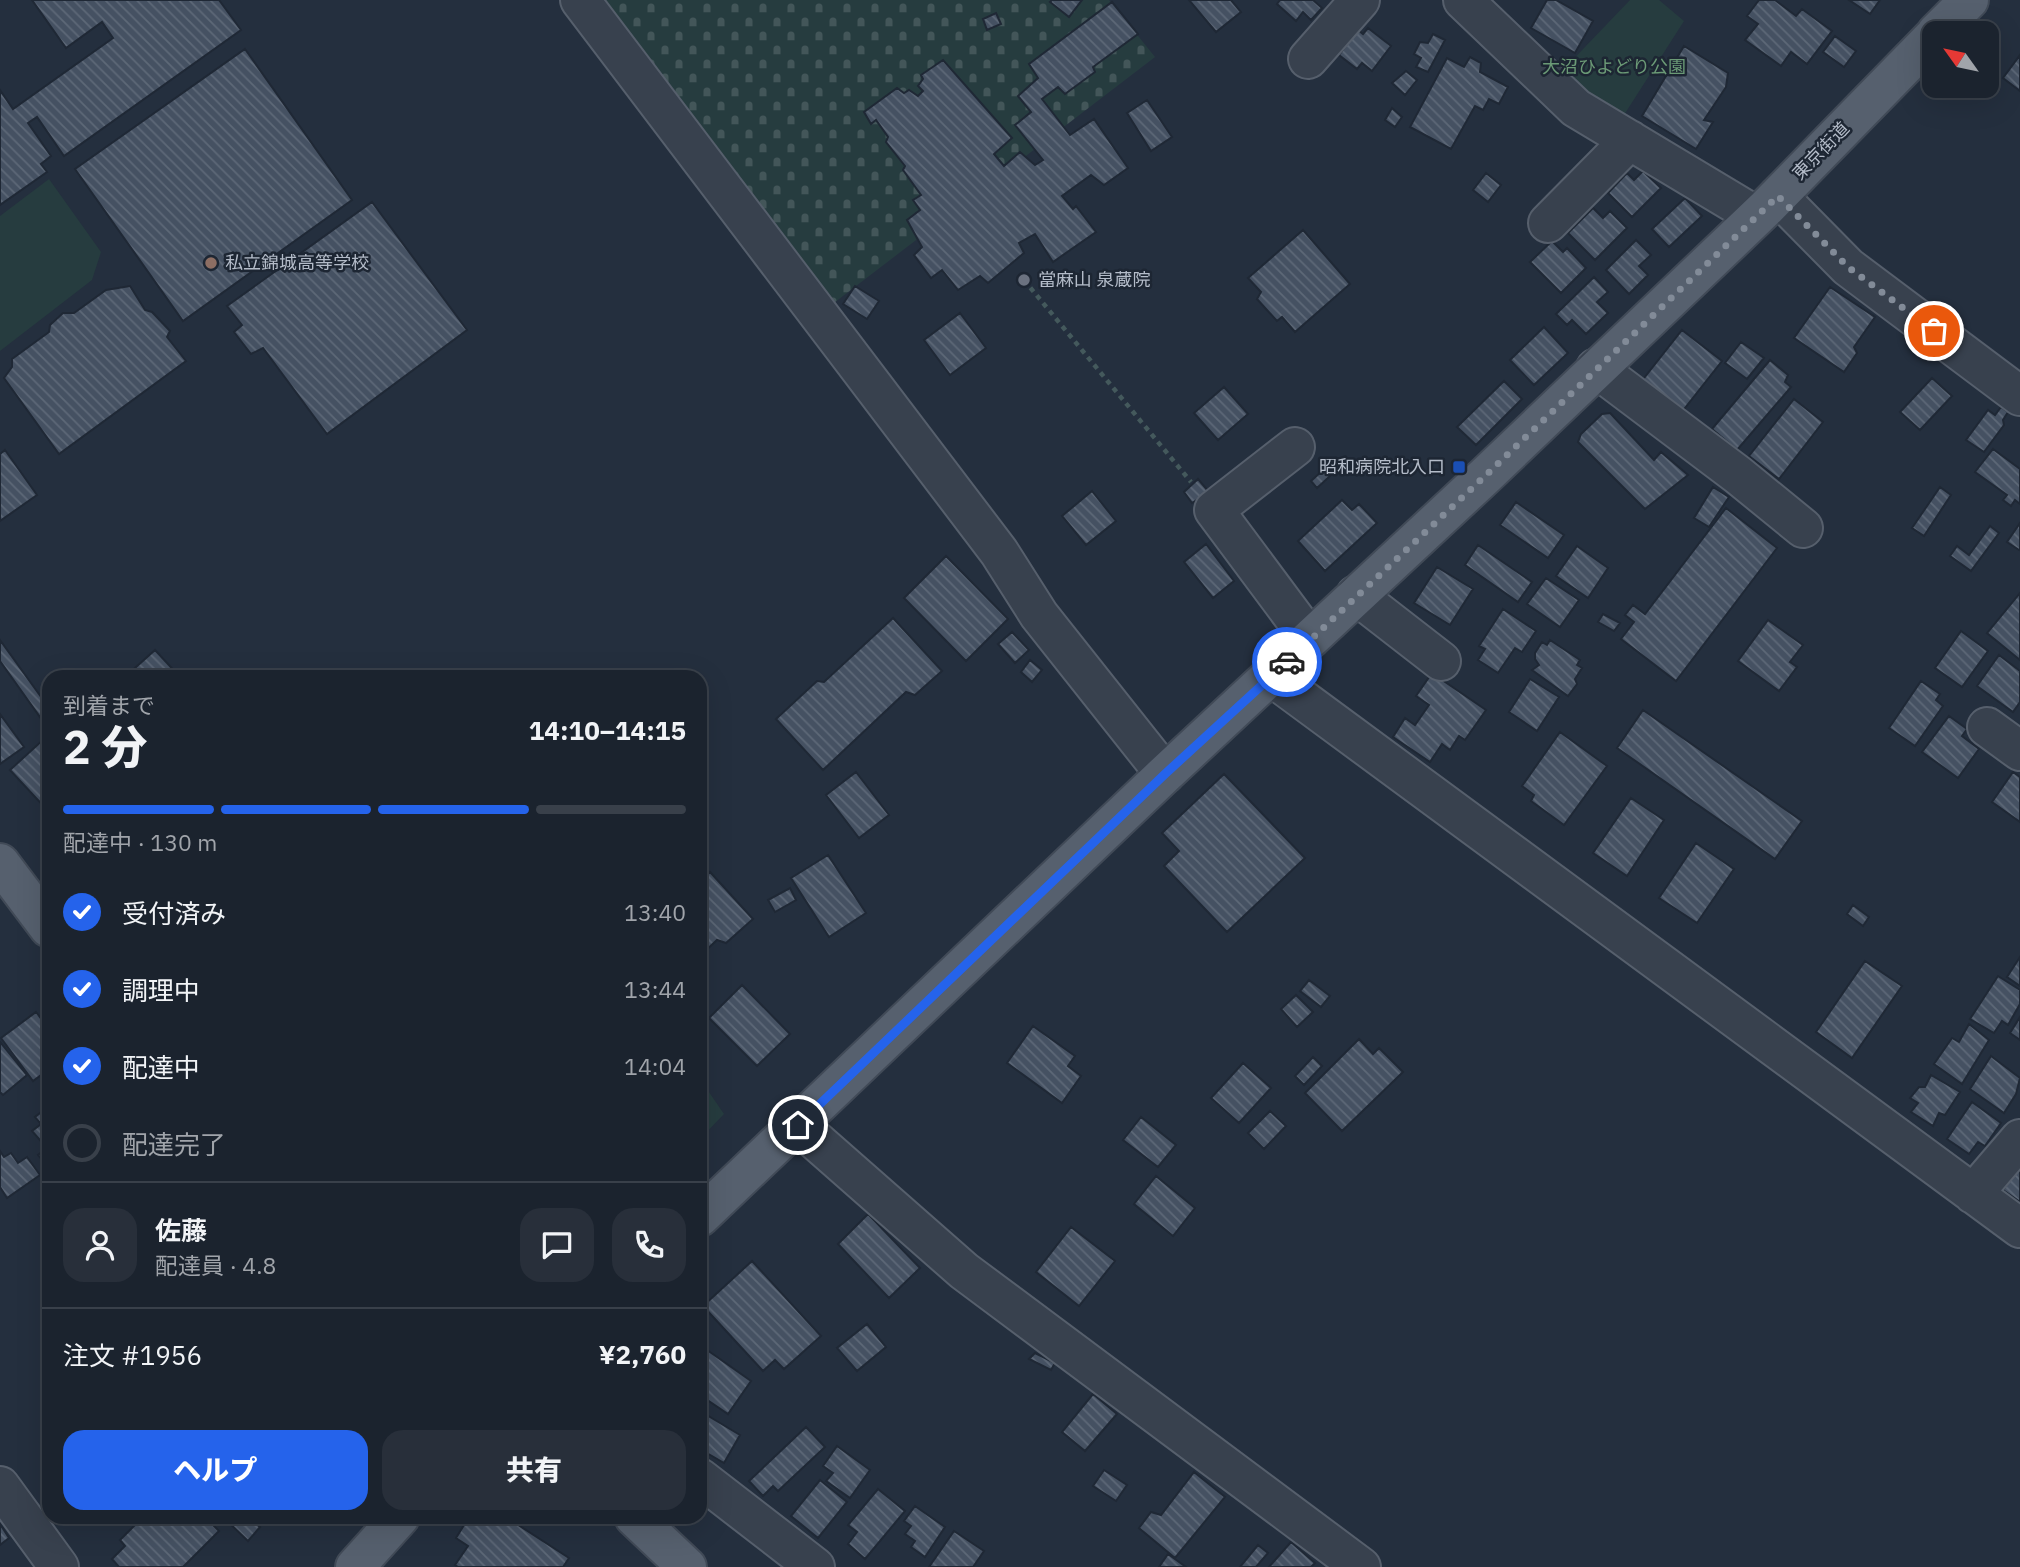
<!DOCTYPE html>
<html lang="ja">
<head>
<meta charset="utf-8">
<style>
	:root { --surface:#1b232e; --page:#282f3a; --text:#f1f3f6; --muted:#a0a4aa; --line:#39404a; --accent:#2563eb }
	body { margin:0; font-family:"IBM Plex Sans","Noto Sans JP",sans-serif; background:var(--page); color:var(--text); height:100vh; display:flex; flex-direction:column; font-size:26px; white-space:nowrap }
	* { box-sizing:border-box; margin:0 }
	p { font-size:23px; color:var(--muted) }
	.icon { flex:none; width:38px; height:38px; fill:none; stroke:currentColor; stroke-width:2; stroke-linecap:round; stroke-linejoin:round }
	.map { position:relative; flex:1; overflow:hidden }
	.panel { position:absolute; left:42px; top:670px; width:665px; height:854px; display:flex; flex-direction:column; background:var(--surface); border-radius:21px; box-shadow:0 7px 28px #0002,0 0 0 2px var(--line) }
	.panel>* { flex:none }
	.needle { width:46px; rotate:303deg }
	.fabs { position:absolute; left:1922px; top:21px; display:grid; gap:14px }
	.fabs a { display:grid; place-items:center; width:77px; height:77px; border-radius:14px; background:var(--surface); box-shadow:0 7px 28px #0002,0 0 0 2px var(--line); font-size:35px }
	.pin { position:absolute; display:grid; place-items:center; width:60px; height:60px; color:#fff; margin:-30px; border:4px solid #fff; border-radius:50%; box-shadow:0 2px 7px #0007 }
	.courier { position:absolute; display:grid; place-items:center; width:70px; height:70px; margin:-35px; border:5px solid #2563eb; border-radius:50%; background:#fff; color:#222; box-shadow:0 2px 9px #0007 }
	.summary em { font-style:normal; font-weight:800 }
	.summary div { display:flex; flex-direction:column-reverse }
	.summary { display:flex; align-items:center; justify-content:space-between; height:119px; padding:0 21px }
	h1 { font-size:46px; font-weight:800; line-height:52px }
	.bar { display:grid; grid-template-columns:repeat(4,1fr); gap:10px 7px; align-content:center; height:84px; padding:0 21px }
	.bar i { height:9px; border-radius:5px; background:var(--line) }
	.bar .active { background:var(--accent) }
	.bar p { grid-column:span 4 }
	.line { display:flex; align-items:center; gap:18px; padding:0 21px; border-top:2px solid var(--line) }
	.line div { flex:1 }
	.round { display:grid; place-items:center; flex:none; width:74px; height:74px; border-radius:21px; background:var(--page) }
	ol { padding:0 21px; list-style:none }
	li { display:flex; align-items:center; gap:21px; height:77px }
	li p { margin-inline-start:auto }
	li .icon { padding:7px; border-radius:50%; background:var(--accent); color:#fff; stroke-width:4 }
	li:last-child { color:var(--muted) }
	li i { width:38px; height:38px; border:4px solid var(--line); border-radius:50% }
	.cta { display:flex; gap:14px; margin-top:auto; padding:14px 21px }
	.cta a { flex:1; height:80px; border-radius:21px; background:var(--accent); color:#fff; font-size:28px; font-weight:800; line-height:80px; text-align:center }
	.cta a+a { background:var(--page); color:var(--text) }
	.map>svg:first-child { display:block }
	.cemetery { fill:url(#cemetery-stones) }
	.park { fill:#263c3f }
	.building { fill:url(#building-back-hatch); stroke:#1f2835; stroke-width:2 }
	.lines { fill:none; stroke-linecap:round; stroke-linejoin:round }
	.minor-casing { stroke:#565f6c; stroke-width:42 }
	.major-casing { stroke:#414a57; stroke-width:42 }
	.path { stroke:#44595c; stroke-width:4.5; stroke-dasharray:5 5; stroke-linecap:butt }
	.minor { stroke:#38414e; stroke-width:38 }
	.major { stroke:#56606e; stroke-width:38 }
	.done { stroke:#828b98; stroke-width:7; stroke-dasharray:0 12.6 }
	.route { stroke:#2563eb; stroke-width:9 }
	.education-dot { fill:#8d6e63; stroke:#1d2633; stroke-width:2.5 }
	.worship-dot { fill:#6b7280; stroke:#1d2633; stroke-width:2.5 }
	.transit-dot { fill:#1a4fb4; stroke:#1d2633; stroke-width:2.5 }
	.labels { text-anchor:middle; stroke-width:5; stroke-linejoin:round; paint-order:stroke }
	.park-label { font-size:18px; fill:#6b9a76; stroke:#1d2633 }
	.street-label { font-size:18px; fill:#b4bcc9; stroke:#1d2633 }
	.poi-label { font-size:18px; fill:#b4bcc9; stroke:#1d2633; text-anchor:start }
</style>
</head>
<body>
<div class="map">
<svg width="2020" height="1567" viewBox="0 0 2020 1567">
	<defs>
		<pattern id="cemetery-stones" width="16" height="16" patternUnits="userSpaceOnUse" patternTransform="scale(1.75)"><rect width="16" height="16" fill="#263c3f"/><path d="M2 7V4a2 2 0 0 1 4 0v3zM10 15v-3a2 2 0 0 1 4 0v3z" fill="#435659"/></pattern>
		<pattern id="building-back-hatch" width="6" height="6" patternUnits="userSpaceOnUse" patternTransform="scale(1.75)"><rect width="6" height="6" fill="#455162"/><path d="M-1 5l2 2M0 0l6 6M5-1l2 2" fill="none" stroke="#5d6877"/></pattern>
	</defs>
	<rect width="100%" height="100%" fill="#242f3e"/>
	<path class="cemetery" d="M590,0H1109L1155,57L826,309Z"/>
	<path class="park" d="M1630,0H1659L1684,21L1624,115L1589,94L1562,71Z
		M49,179L101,252L92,280L0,351V216Z
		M700,1079L724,1114L700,1139Z"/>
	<path class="building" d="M32,0H219L241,30L64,156L37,117L28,123L51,156L41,164L47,172L0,205V90L13,109L113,38L102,22L66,48Z
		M1052,0H1082L1069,17L1050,2Z
		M1189,0H1231L1241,12L1216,32Z
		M1280,0H1313L1322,8L1311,20L1303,12L1296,21L1277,4Z
		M1547,0H1556L1593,21L1575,53L1531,28Z
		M1759,0H1775L1796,16L1802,9L1832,31L1807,64L1791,52L1781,66L1745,40L1758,24L1747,16Z
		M1849,0H1880L1870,14Z
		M1112,2L1138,34L1093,67L1095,72L1065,94L1058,87L1042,99L1070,135L1094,119L1128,168L1104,185L1091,175L1062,196L1073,209L1076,206L1096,232L1053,262L1035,234L1019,243L1024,253L988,283L980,276L958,290L942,270L931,278L914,255L922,247L907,220L920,210L913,200L921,195L903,170L905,166L886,142L888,137L876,120L871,124L864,112L897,88L904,93L909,90L918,96L923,91L918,86L923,79L921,75L943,60L1012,138L994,154L1004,166L1020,152L1035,165L1043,160L1015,125L1031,112L1018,96L1038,78L1029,64Z
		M996,13L1001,24L987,30L983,19Z
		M1368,28L1391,46L1372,71L1362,63L1357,69L1339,55L1358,30L1363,34Z
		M1433,34L1445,40L1428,72L1416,67L1421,58L1414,54L1420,42L1428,43Z
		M1835,36L1856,51L1844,67L1823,52Z
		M1684,46L1728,73L1726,87L1704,120L1713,122L1696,149L1642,116Z
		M245,49L352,200L183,321L75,169Z
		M2020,55V91L2003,78Z
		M1470,57L1481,63L1480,72L1508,87L1499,104L1489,99L1483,110L1475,106L1451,149L1410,127L1447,58L1464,67Z
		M1406,71L1417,80L1405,95L1392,83Z
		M1147,100L1172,137L1151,151L1127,113Z
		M1392,108L1402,117L1395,127L1385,120Z
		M1643,171L1661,188L1632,217L1608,193L1627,173L1634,180Z
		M1486,173L1501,185L1488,202L1473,190Z
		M1685,198L1702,216L1669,247L1652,229Z
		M372,202L467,330L327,434L263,348L251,354L234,332L242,325L227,306Z
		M1593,208L1603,218L1610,211L1627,228L1595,260L1568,233Z
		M1303,230L1350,284L1295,332L1282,317L1277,321L1257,299L1261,292L1248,278Z
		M1636,240L1651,255L1639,266L1648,275L1629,294L1606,270Z
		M1552,241L1563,252L1567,248L1586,268L1561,293L1530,262Z
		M1594,277L1608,292L1597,302L1608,313L1586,334L1572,320L1567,325L1556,314Z
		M130,286L145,310L152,312L170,331L167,337L186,361L59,454L4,378L12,367V359L49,332L50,325L63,313H74L106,290Z
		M855,286L879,301L867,319L843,304Z
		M1830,287L1875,317L1854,347L1857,353L1844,372L1794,338Z
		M960,313L986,348L950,375L924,340Z
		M1544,327L1568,353L1534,385L1510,360Z
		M1682,330L1722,361L1681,413L1641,382Z
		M1741,342L1764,358L1747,379L1725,363Z
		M1770,360L1788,375L1785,382L1791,387L1737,450L1712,429Z
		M1932,378L1952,396L1920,430L1900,412Z
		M1504,381L1522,399L1476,445L1457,427Z
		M1224,387L1248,414L1218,440L1194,413Z
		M1794,399L1823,422L1779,479L1749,456Z
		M2001,407L2008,412L2003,420L2004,425L1984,452L1966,440L1988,410L1995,415Z
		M1610,413L1654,460L1661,452L1688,475L1645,509L1578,442L1581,434L1602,414Z
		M1993,449L2020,469V504L2015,500L2011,506L2003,500L2007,495L1975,472Z
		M5,450L37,495L0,521V454Z
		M1336,458L1342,465L1317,488L1311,481Z
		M1198,479L1209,492L1192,503L1184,492Z
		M1713,487L1729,497L1709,527L1694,518Z
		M1940,487L1951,495L1924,536L1912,528Z
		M1092,491L1116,521L1086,545L1062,516Z
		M1342,500L1352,510L1359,504L1377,523L1325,571L1298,541Z
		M1516,502L1564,535L1548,558L1500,525Z
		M1726,508L1777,548L1676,681L1621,639L1634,622L1625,615L1633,605L1645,614Z
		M2020,523V549L2019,550L2007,542Z
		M1990,526L1999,533L1971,571L1950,556L1957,546L1969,555Z
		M1206,544L1234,581L1213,598L1184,562Z
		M1478,545L1532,582L1518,602L1465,565Z
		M1577,546L1608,568L1588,598L1556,576Z
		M946,556L1008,619L966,661L904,598Z
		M1437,567L1473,589L1450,625L1414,603Z
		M1546,578L1579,600L1560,627L1527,604Z
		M2020,593V660L1987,633Z
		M1503,609L1536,631L1522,652L1515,648L1498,673L1478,660L1485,649L1479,646Z
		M1603,614L1620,623L1614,631L1598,622Z
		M893,618L942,671L915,695L906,692L823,770L776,719L817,681L824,682Z
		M1768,620L1803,645L1790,662L1797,667L1779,691L1738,661Z
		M1961,631L1988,651L1962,687L1935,668Z
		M1012,632L1029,650L1015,663L998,644Z
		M0,640L49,708V721L45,724L0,661Z
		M1550,640L1580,660L1577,665L1582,668L1575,679L1577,684L1568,696L1532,670L1539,665L1535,659V653L1542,642L1547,645Z
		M155,650L180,677H125Z
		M1999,655L2020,671V702L2013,712L1977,686Z
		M1030,660L1042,670L1032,682L1021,672Z
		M1432,673L1486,710L1465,740L1459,736L1450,750L1442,744L1430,762L1393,737L1405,718L1415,725L1429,705L1416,696Z
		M1530,679L1559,697L1537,731L1509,712Z
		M1921,681L1940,694L1936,700L1943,706L1915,746L1889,728Z
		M1643,710L1802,821L1775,859L1617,748Z
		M0,714L24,747L0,764Z
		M1949,716L1967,729L1962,736L1979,749L1958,778L1922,752Z
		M1560,732L1607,766L1564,825L1531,801L1534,795L1522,786Z
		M45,738L49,739V812L10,770Z
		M856,772L889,815L859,838L826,795Z
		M2013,772L2020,777V822L1992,802Z
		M1224,774L1305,858L1227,932L1164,866L1179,851L1162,833Z
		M1631,798L1664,820L1627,876L1593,853Z
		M1696,843L1734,869L1697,923L1659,898Z
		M828,855L866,913L829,937L791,878Z
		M710,872L753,919L726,943L717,940L700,956V882Z
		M790,888L796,900L775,912L768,900Z
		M1853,905L1869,917L1863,926L1847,914Z
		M2020,957V986L2007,977Z
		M1865,961L1902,986L1852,1058L1816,1032Z
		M1998,976L2020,990V1004L2008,1025L2002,1021L1994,1033L1970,1019Z
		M1309,980L1330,996L1321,1007L1300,991Z
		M742,985L790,1034L757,1066L709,1018Z
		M1296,995L1313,1012L1297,1027L1281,1009Z
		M36,1012L49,1029V1057L46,1059L49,1063V1069L33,1081L1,1038Z
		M2020,1017V1040L2010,1033Z
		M1969,1024L1989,1040L1962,1084L1934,1064L1952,1038L1959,1042Z
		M1033,1026L1075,1056L1068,1066L1081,1076L1062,1103L1007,1063Z
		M1359,1039L1373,1054L1379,1048L1403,1072L1342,1131L1305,1093Z
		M0,1042L27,1075L3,1095L0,1092Z
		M1991,1056L2020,1078L2016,1094L2004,1113L1970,1089Z
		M1313,1057L1322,1066L1304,1085L1295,1076Z
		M1243,1063L1271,1088L1239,1123L1211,1098Z
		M1931,1075L1960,1092L1945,1115L1939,1113L1933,1126L1911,1112L1918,1103L1910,1098L1919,1087H1925Z
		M1972,1102L2001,1123L1985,1146L1978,1142L1969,1154L1947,1139Z
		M49,1106V1168L38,1155L47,1148L32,1131L41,1124L35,1117Z
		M1270,1111L1286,1126L1264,1149L1248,1133Z
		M1141,1117L1176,1145L1158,1167L1123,1140Z
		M0,1151L4,1157L11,1153L18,1163L27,1157L40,1175L7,1198L0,1187Z
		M2020,1166V1202L2003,1190Z
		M1156,1176L1195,1208L1173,1236L1134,1204Z
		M868,1214L920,1268L889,1298L838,1244Z
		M1071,1227L1115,1261L1079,1306L1036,1272Z
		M752,1261L821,1336L784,1369L775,1360L763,1371L703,1306Z
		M867,1324L886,1347L857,1371L837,1348Z
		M700,1345L751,1381L728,1414L700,1395Z
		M1035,1353L1055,1363L1051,1370L1029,1359Z
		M1093,1394L1117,1414L1085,1451L1062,1432Z
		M700,1411L740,1435L724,1463L700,1449Z
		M806,1427L825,1447L778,1491L773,1486L763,1496L749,1481Z
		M837,1446L870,1470L850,1498L826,1481L833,1473L823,1466Z
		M1104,1470L1127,1485L1116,1501L1093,1486Z
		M1194,1472L1225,1497L1175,1558L1139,1528L1151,1512L1161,1515Z
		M820,1480L847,1502L818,1538L791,1516Z
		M878,1489L905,1511L865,1559L848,1544L857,1532L848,1525Z
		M915,1506L945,1527L925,1557L911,1547L915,1541L905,1534L911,1526L904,1521Z
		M143,1517H195L198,1520L205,1517L219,1531L183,1567H119L112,1559L125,1546L120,1540Z
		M223,1517H249L260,1527L248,1541Z
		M469,1517H506L569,1558L563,1567H458L455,1565L468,1546L456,1538Z
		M0,1524L9,1538L0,1545Z
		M954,1531L984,1551L973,1567H929Z
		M1291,1542L1315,1563L1311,1567H1269Z
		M1258,1545L1268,1553L1256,1567H1240Z
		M1168,1554L1186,1567H1159Z"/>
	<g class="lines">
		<g class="minor-casing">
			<path id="minor" d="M580,0L999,552L1039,615L1165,774
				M1463,0L1576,108L1756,216
				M1308,59L1360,0
				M1778,196L1848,267L2020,396
				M1548,223L1630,140
				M1596,368L1738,475L1803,528
				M1295,447L1214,510L1310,639
				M1356,595L1441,661
				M1272,677L2020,1228
				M1987,727L2020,751
				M798,1125L964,1271L1361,1567
				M1973,1194L2020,1139
				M700,1478L815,1567
				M0,1486L59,1567"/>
		</g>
		<g class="major-casing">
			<path id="major" d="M1936,33L1969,0
				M0,863L49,928
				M700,1217L1165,774L1484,477L1767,207L1934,36
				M634,1517L687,1567
				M355,1567L400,1517"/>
		</g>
		<path class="path" d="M1024,280L1191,482"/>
		<use href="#minor" class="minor"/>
		<use href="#major" class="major"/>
	</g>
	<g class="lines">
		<path class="done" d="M1287,662L1484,477L1778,196L1848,267L1934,331"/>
		<path class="route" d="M798,1125L1165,774L1287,662"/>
	</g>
	<circle class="education-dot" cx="211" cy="263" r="7"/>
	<circle class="worship-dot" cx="1024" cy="280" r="7"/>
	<rect class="transit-dot" x="1452" y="460" width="14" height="14" rx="3.5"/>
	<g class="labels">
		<g class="park-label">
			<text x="1614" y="73">大沼ひよどり公園</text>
		</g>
		<g class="street-label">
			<text transform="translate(1821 151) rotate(-46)" y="6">東京街道</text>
		</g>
		<g class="poi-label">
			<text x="225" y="269">私立錦城高等学校</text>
			<text x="1038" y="286">當麻山 泉蔵院</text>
			<text x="1445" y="473" text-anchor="end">昭和病院北入口</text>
		</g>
	</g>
</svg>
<div class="fabs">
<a><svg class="needle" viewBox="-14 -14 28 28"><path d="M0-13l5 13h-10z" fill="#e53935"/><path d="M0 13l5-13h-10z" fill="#a0a4aa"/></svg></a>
</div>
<div class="pin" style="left:1934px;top:331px;background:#ea580c"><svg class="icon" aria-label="bag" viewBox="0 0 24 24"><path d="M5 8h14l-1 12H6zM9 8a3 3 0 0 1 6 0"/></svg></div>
<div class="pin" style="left:798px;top:1125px;background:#1f2937"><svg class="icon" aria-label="home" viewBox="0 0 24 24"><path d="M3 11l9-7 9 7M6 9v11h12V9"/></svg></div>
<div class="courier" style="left:1287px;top:662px"><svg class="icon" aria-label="car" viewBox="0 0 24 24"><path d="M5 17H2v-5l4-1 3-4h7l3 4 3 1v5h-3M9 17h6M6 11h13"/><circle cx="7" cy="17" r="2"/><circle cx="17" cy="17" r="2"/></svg></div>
<section class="panel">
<div class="summary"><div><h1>2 分</h1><p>到着まで</p></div><em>14:10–14:15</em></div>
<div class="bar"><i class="active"></i><i class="active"></i><i class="active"></i><i></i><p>配達中 · 130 m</p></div>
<ol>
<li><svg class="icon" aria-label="check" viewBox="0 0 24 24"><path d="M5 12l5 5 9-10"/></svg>受付済み<p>13:40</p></li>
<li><svg class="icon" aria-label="check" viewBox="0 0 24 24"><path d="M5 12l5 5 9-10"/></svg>調理中<p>13:44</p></li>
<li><svg class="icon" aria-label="check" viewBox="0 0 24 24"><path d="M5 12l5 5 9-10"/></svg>配達中<p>14:04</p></li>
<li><i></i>配達完了</li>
</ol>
<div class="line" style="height:126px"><a class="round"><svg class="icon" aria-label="person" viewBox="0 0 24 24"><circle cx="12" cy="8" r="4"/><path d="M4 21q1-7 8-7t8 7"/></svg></a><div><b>佐藤</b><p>配達員 · 4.8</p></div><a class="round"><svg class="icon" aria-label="chat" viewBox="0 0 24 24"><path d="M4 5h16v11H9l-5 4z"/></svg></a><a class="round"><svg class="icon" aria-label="phone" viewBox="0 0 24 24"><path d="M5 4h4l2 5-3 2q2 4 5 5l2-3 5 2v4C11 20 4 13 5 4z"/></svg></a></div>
<div class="line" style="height:91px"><div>注文 #1956</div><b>¥2,760</b></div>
<div class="cta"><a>ヘルプ</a><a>共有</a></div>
</section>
</div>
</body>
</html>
